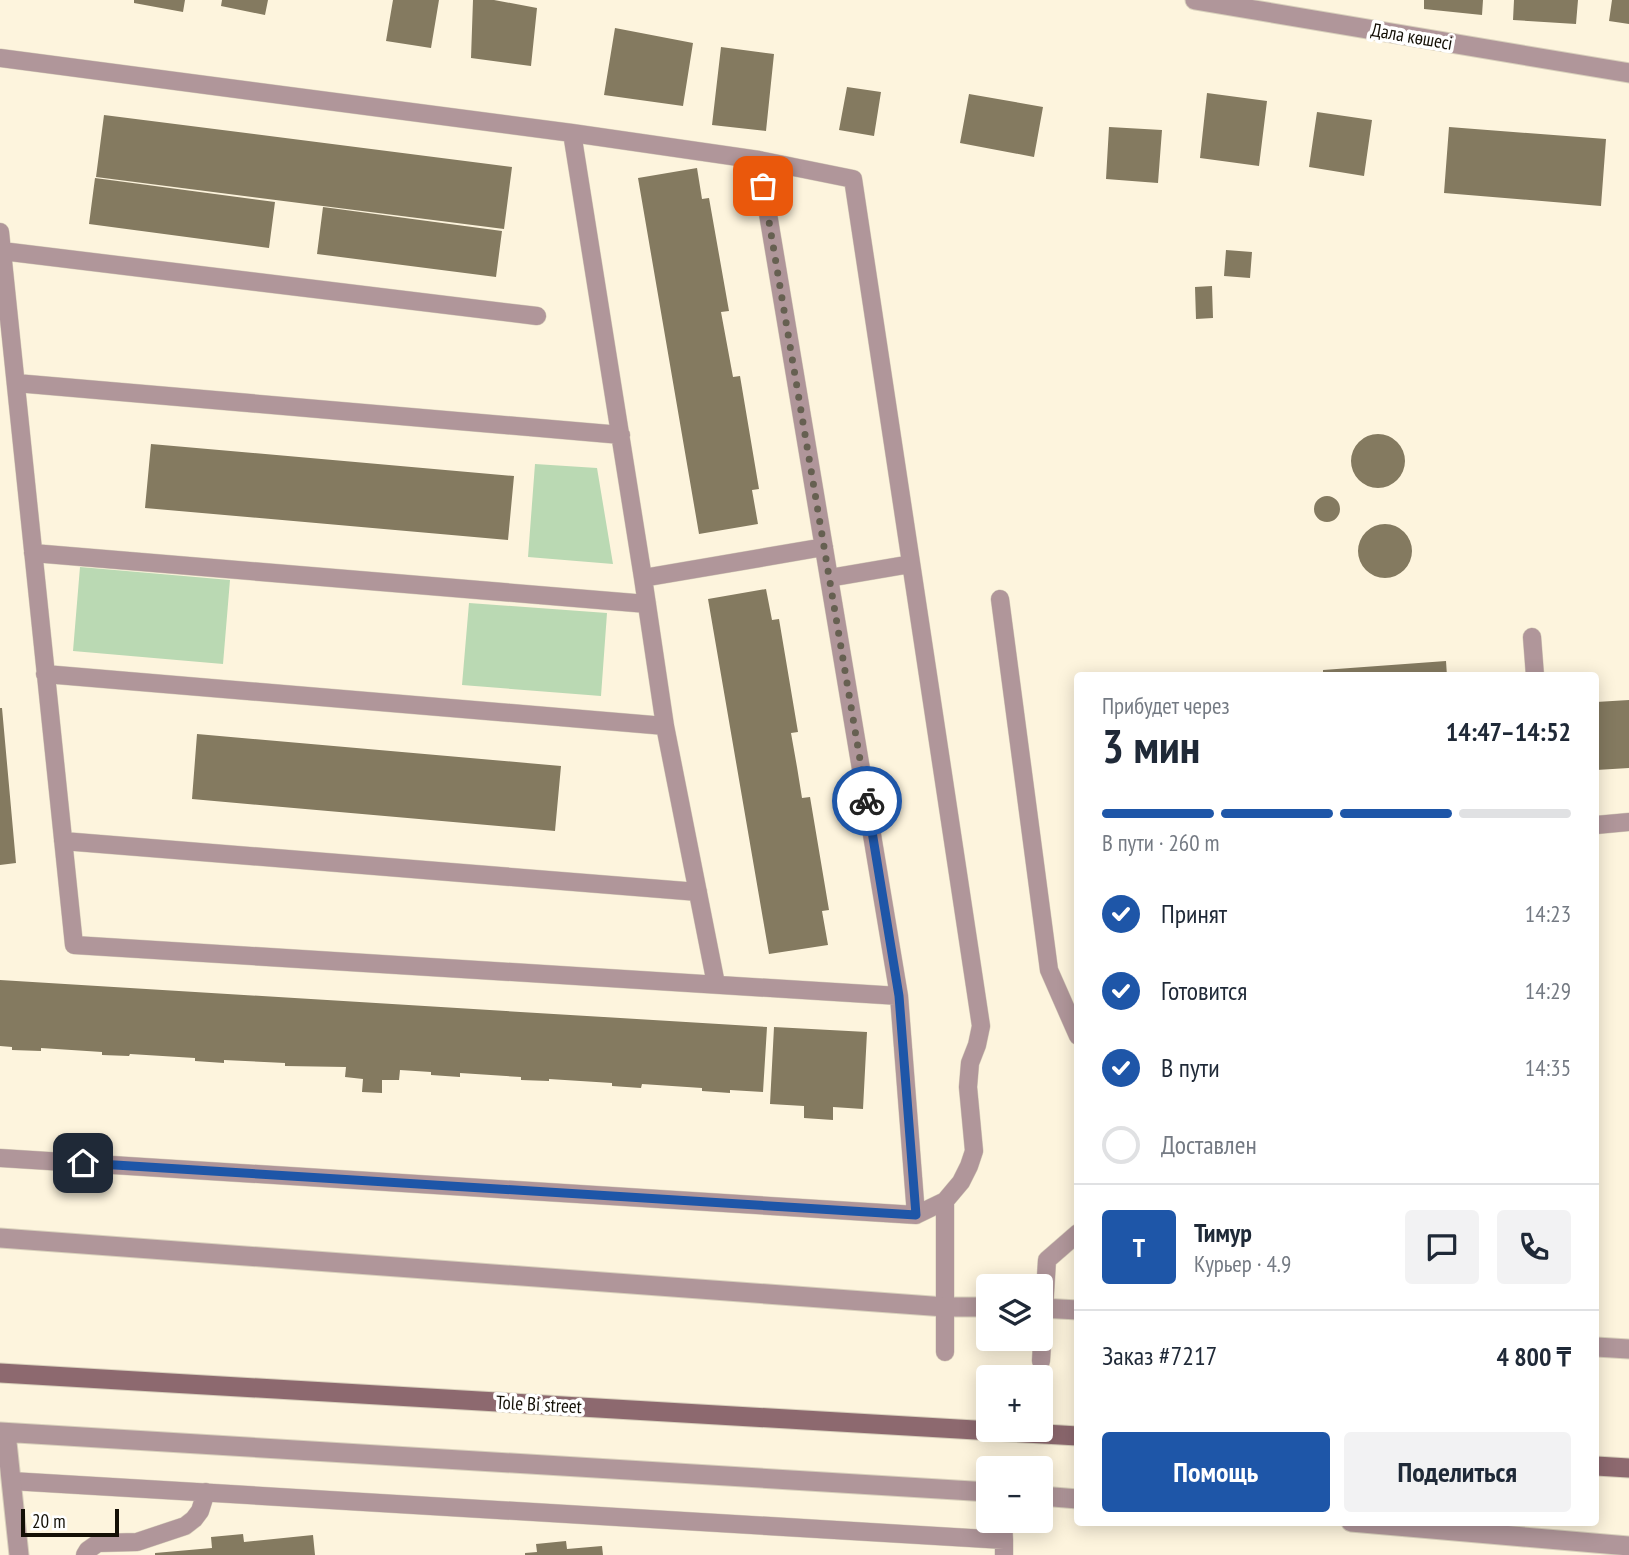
<!DOCTYPE html>
<html lang="ru">
<head>
<meta charset="utf-8">
<style>
	:root { --surface:#fff; --page:#f2f2f3; --text:#1f2937; --muted:#747a83; --line:#e0e1e3; --accent:#1e56a8 }
	body { margin:0; font-family:"PT Sans Narrow",sans-serif; background:var(--page); color:var(--text); height:100vh; display:flex; flex-direction:column; font-size:26px; white-space:nowrap }
	* { box-sizing:border-box; margin:0 }
	p { font-size:23px; color:var(--muted) }
	.icon { flex:none; width:38px; height:38px; fill:none; stroke:currentColor; stroke-width:2; stroke-linecap:round; stroke-linejoin:round }
	.map { position:relative; flex:1; overflow:hidden }
	.sheet { position:absolute; left:1074px; top:672px; width:525px; height:854px; display:flex; flex-direction:column; background:var(--surface); border-radius:7px; box-shadow:0 4px 18px #0003 }
	.sheet>* { flex:none }
	.buttons { position:absolute; left:976px; top:1274px; display:grid; gap:14px }
	.buttons a { display:grid; place-items:center; width:77px; height:77px; border-radius:7px; background:var(--surface); box-shadow:0 4px 18px #0003; font-size:35px }
	.scale { position:absolute; left:21px; bottom:18px; width:98px; box-sizing:border-box; padding-left:7px; border:4px solid #141006; border-top:0; font-size:19px; line-height:24px; white-space:nowrap; color:#141006; -webkit-text-stroke:5px #fff; paint-order:stroke }
	.pin { position:absolute; display:grid; place-items:center; width:60px; height:60px; color:#fff; margin:-30px; border-radius:14px; box-shadow:0 4px 10px #0006 }
	.courier { position:absolute; display:grid; place-items:center; width:70px; height:70px; margin:-35px; border:5px solid #1e56a8; border-radius:50%; background:#fff; color:#222; box-shadow:0 2px 9px #0007 }
	.headline em { font-style:normal; font-weight:700 }
	.headline div { display:flex; flex-direction:column-reverse }
	.headline { display:flex; align-items:center; justify-content:space-between; height:119px; padding:0 28px }
	h1 { font-size:46px; font-weight:700; line-height:52px }
	.bar { display:grid; grid-template-columns:repeat(4,1fr); gap:10px 7px; align-content:center; height:84px; padding:0 28px }
	.bar i { height:9px; border-radius:5px; background:var(--line) }
	.bar .current { background:var(--accent) }
	.bar p { grid-column:span 4 }
	.line { display:flex; align-items:center; gap:18px; padding:0 28px; border-top:2px solid var(--line) }
	.line div { flex:1 }
	.round { display:grid; place-items:center; flex:none; width:74px; height:74px; border-radius:7px; background:var(--page) }
	ol { padding:0 28px; list-style:none }
	li { display:flex; align-items:center; gap:21px; height:77px }
	li p { margin-inline-start:auto }
	li .icon { padding:7px; border-radius:50%; background:var(--accent); color:#fff; stroke-width:4 }
	li:last-child { color:var(--muted) }
	li i { width:38px; height:38px; border:4px solid var(--line); border-radius:50% }
	.cta { display:flex; gap:14px; margin-top:auto; padding:14px 28px }
	.cta a { flex:1; height:80px; border-radius:7px; background:var(--accent); color:#fff; font-size:28px; font-weight:700; line-height:80px; text-align:center }
	.cta a+a { background:var(--page); color:var(--text) }
	.map>svg:first-child { display:block }
	.green { fill:#bad9b3 }
	.building { fill:#847a60 }
	.lines { fill:none; stroke-linecap:round; stroke-linejoin:round }
	.service-casing { stroke:#d8d0bb; stroke-width:19 }
	.minor-casing { stroke:#d8d0bb; stroke-width:21 }
	.secondary-casing { stroke:#d8d0bb; stroke-width:21 }
	.service { stroke:#b0969a; stroke-width:18 }
	.minor { stroke:#b0969a; stroke-width:19 }
	.secondary { stroke:#8d696f; stroke-width:19 }
	.done { stroke:#666051; stroke-width:7; stroke-dasharray:0 12.6 }
	.route { stroke:#1e56a8; stroke-width:9 }
	.labels { text-anchor:middle; stroke-width:7; stroke-linejoin:round; paint-order:stroke }
	.street-label { font-size:19px; fill:#141006; stroke:#fff }
</style>
</head>
<body>
<div class="map">
<svg width="1629" height="1555" viewBox="0 0 1629 1555">
	<rect width="100%" height="100%" fill="#fdf4dd"/>
	<path class="green" d="M535,464L597,468L613,564L528,557Z
		M80,567L230,580L223,664L73,651Z
		M469,603L607,613L601,696L462,685Z"/>
	<path class="building" d="M134,0H185L183,12L134,3Z
		M222,0H268L265,15L221,6Z
		M393,0H439L431,48L386,41Z
		M473,0H494L537,8L531,66L471,58Z
		M1424,0H1483L1482,15L1424,9Z
		M1514,0H1578L1576,24L1513,20Z
		M1612,0H1629V24L1609,21Z
		M615,28L693,43L683,106L604,95Z
		M721,47L774,54L766,131L712,125Z
		M847,87L881,92L874,136L839,130Z
		M1207,93L1267,101L1259,166L1200,158Z
		M969,94L1043,107L1034,157L960,143Z
		M1317,112L1372,120L1364,176L1309,167Z
		M104,115L512,167L504,229L96,177Z
		M1109,127L1162,130L1158,183L1106,179Z
		M1449,127L1606,139L1601,206L1444,193Z
		M697,168L702,199L709,198L729,311L721,312L733,377L740,376L759,489L752,490L758,524L699,534L638,178Z
		M95,178L275,202L269,248L89,224Z
		M323,207L502,231L496,277L317,254Z
		M1226,250L1252,252L1250,278L1224,276Z
		M1212,286L1213,318L1196,319L1195,287Z
		M1351 461a27 27 0 1 1 54 0a27 27 0 1 1-54 0Z
		M151,444L514,476L508,540L145,508Z
		M1314 509a13 13 0 1 1 26 0a13 13 0 1 1-26 0Z
		M1358 551a27 27 0 1 1 54 0a27 27 0 1 1-54 0Z
		M766,589L772,620L779,619L798,732L791,733L797,767L802,798L810,797L829,910L822,911L828,945L769,954L708,599Z
		M1446,661L1447,676H1323V670Z
		M1629,700V768L1596,770V702Z
		M0,708H2L16,863L0,865Z
		M197,734L561,766L555,831L192,799Z
		M0,980L767,1027L763,1092L730,1090V1093L702,1091V1088L642,1084L641,1088L612,1086V1083L549,1079V1081L521,1080V1077L460,1073V1077L431,1075V1072L400,1070L399,1080H382V1093L362,1092L363,1079L345,1077L346,1067L285,1066V1063L224,1060V1063L195,1061V1058L130,1054L129,1056L102,1055V1052L41,1048V1051L12,1050V1047L0,1046Z
		M774,1027L867,1032L863,1109L833,1107V1120L804,1118V1106L770,1104Z
		M243,1534L244,1542L313,1535L315,1555H155V1553L212,1548L211,1537Z
		M566,1541L567,1549L602,1546L603,1555H525V1553L537,1552L536,1544Z"/>
	<g class="lines">
		<g class="service-casing">
			<path id="service" d="M0,58L572,133L759,160L853,179L981,1026L977,1045L970,1063L968,1087L974,1151L969,1166L961,1182L945,1201L916,1215L0,1158
				M572,133L643,578L665,726L716,984
				M759,160L899,996L916,1215
				M0,232L74,945L899,996
				M2,251L537,316
				M16,383L621,435
				M33,553L647,604
				M643,578L824,547
				M829,578L911,564
				M1000,599L1049,970L1078,1036
				M1532,637L1535,676
				M45,674L665,726
				M1596,825L1629,822
				M63,841L698,892
				M945,1201V1352
				M1041,1361L1047,1260L1078,1233
				M11,1481L1004,1540V1555
				M1003,1521L1004,1540
				M85,1555L88,1550L98,1543L137,1542L185,1526L194,1519L200,1511L206,1492"/>
		</g>
		<g class="minor-casing">
			<path id="minor" d="M1195,0L1629,73
				M0,1238L945,1307H989
				M1041,1308L1078,1310
				M1596,1347L1629,1349
				M0,1432L989,1492
				M6,1433L19,1555
				M1041,1496L1078,1499
				M1351,1522L1629,1546"/>
		</g>
		<g class="secondary-casing">
			<path id="secondary" d="M0,1373L1078,1436
				M1596,1466L1629,1468"/>
		</g>
		<use href="#service" class="service"/>
		<use href="#minor" class="minor"/>
		<use href="#secondary" class="secondary"/>
	</g>
	<g class="lines">
		<path class="done" d="M763,186L867,801"/>
		<path class="route" d="M83,1163L916,1215L899,996L867,801"/>
	</g>
	<g class="labels">
		<g class="street-label">
			<text transform="translate(1412 36) rotate(10)" y="7">Дала көшесі</text>
			<text transform="translate(539 1404) rotate(3)" y="7">Tole Bi street</text>
		</g>
	</g>
</svg>
<div class="buttons">
<a><svg class="icon" aria-label="layers" viewBox="0 0 24 24"><path d="M12 4l9 5-9 5-9-5zM3 14l9 5 9-5"/></svg></a>
<a>+</a>
<a>−</a>
</div>
<div class="scale">20 m</div>
<div class="pin" style="left:763px;top:186px;background:#ea580c"><svg class="icon" aria-label="bag" viewBox="0 0 24 24"><path d="M5 8h14l-1 12H6zM9 8a3 3 0 0 1 6 0"/></svg></div>
<div class="pin" style="left:83px;top:1163px;background:#1f2937"><svg class="icon" aria-label="home" viewBox="0 0 24 24"><path d="M3 11l9-7 9 7M6 9v11h12V9"/></svg></div>
<div class="courier" style="left:867px;top:801px"><svg class="icon" aria-label="bike" viewBox="0 0 24 24"><circle cx="6" cy="16" r="4"/><circle cx="18" cy="16" r="4"/><path d="M6 16l4-8h5l3 8M10 8l3 8H6M13 5h3"/></svg></div>
<section class="sheet">
<div class="headline"><div><h1>3 мин</h1><p>Прибудет через</p></div><em>14:47–14:52</em></div>
<div class="bar"><i class="current"></i><i class="current"></i><i class="current"></i><i></i><p>В пути · 260 m</p></div>
<ol>
<li><svg class="icon" aria-label="check" viewBox="0 0 24 24"><path d="M5 12l5 5 9-10"/></svg>Принят<p>14:23</p></li>
<li><svg class="icon" aria-label="check" viewBox="0 0 24 24"><path d="M5 12l5 5 9-10"/></svg>Готовится<p>14:29</p></li>
<li><svg class="icon" aria-label="check" viewBox="0 0 24 24"><path d="M5 12l5 5 9-10"/></svg>В пути<p>14:35</p></li>
<li><i></i>Доставлен</li>
</ol>
<div class="line" style="height:126px"><b class="round" style="background:var(--accent);color:#fff">Т</b><div><b>Тимур</b><p>Курьер · 4.9</p></div><a class="round"><svg class="icon" aria-label="chat" viewBox="0 0 24 24"><path d="M4 5h16v11H9l-5 4z"/></svg></a><a class="round"><svg class="icon" aria-label="phone" viewBox="0 0 24 24"><path d="M5 4h4l2 5-3 2q2 4 5 5l2-3 5 2v4C11 20 4 13 5 4z"/></svg></a></div>
<div class="line" style="height:91px"><div>Заказ #7217</div><b>4 800 ₸</b></div>
<div class="cta"><a>Помощь</a><a>Поделиться</a></div>
</section>
</div>
</body>
</html>
